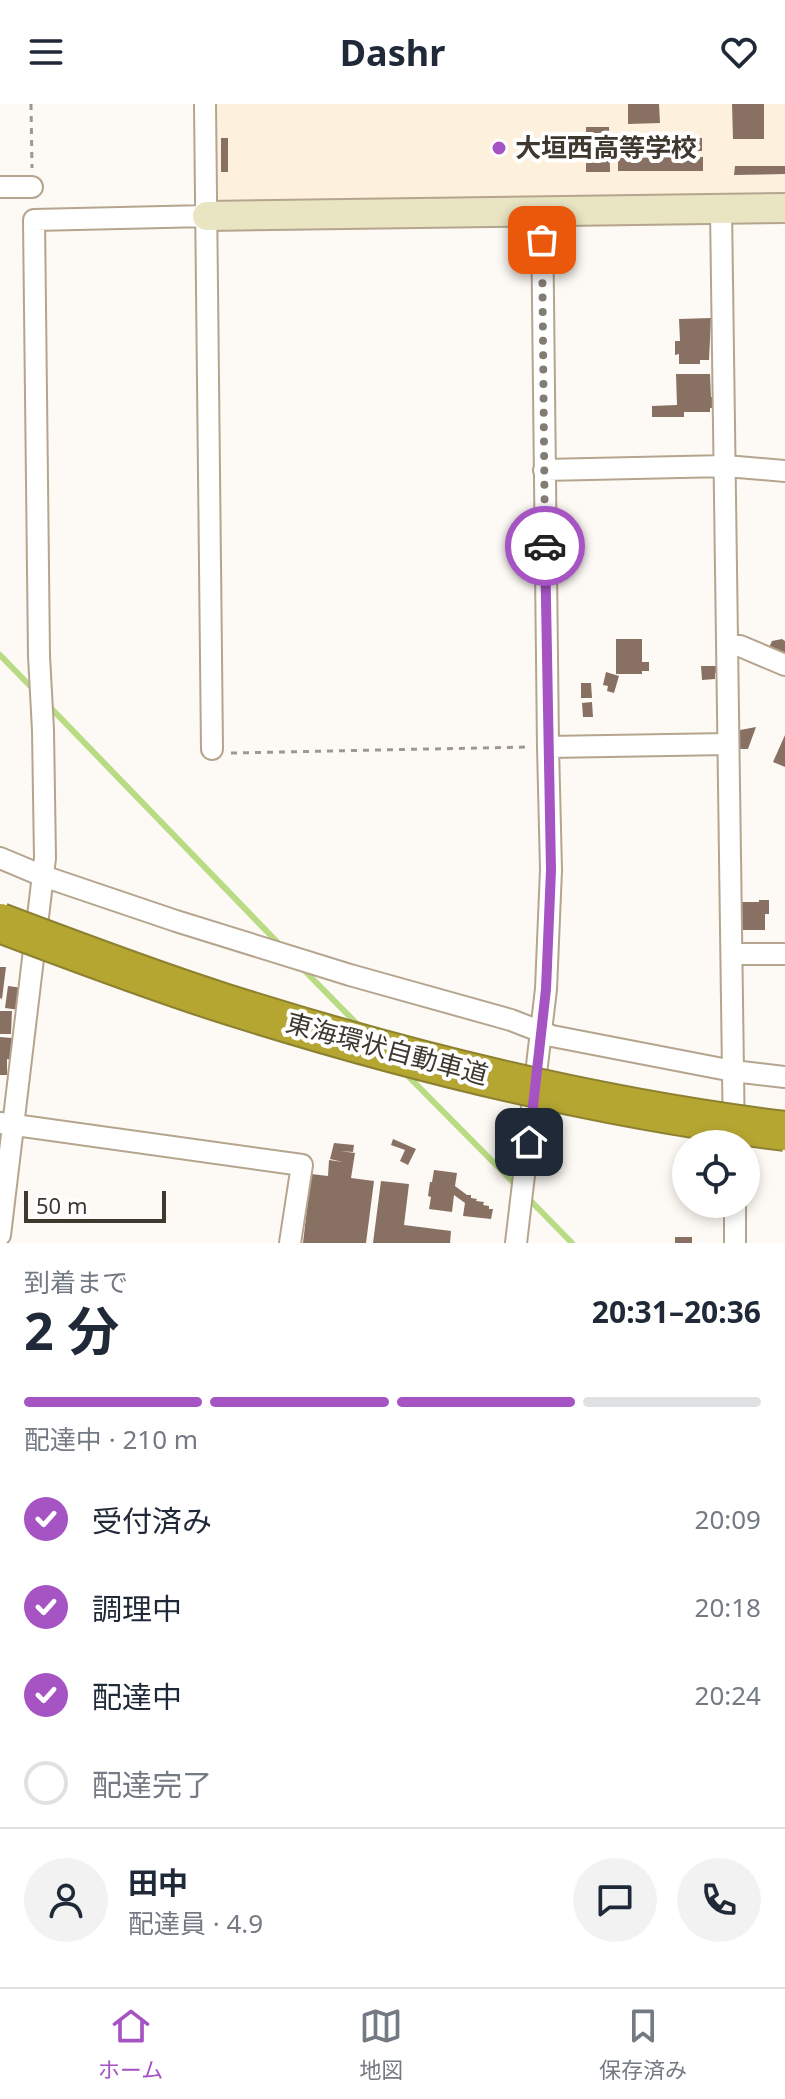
<!DOCTYPE html>
<html lang="ja">
<head>
<meta charset="utf-8">
<style>
	:root { --surface:#fff; --page:#f2f2f3; --text:#1f2937; --muted:#747a83; --line:#e0e1e3; --accent:#a653c3 }
	body { margin:0; font-family:"Noto Sans","Noto Sans JP",sans-serif; background:var(--page); color:var(--text); height:100vh; display:flex; flex-direction:column; font-size:30px; white-space:nowrap }
	* { box-sizing:border-box; margin:0 }
	p { font-size:26px; color:var(--muted) }
	.icon { flex:none; width:44px; height:44px; fill:none; stroke:currentColor; stroke-width:2; stroke-linecap:round; stroke-linejoin:round }
	.map { position:relative; height:1139px; overflow:hidden }
	.panel { display:flex; flex-direction:column; background:var(--surface); flex:1 }
	.panel>* { flex:none }
	.tools { position:absolute; left:672px; top:1026px; display:grid; gap:16px }
	.tools a { display:grid; place-items:center; width:88px; height:88px; border-radius:50%; background:var(--surface); box-shadow:0 4px 12px #0003; font-size:40px }
	.scale { position:absolute; left:24px; bottom:20px; width:142px; box-sizing:border-box; padding-left:8px; border:4px solid #3f382e; border-top:0; font-size:22px; line-height:28px; white-space:nowrap; color:#3f382e; -webkit-text-stroke:6px #fff; paint-order:stroke }
	.pin { position:absolute; display:grid; place-items:center; width:68px; height:68px; color:#fff; margin:-34px; border-radius:16px; box-shadow:0 4px 12px #0006 }
	.courier { position:absolute; display:grid; place-items:center; width:80px; height:80px; margin:-40px; border:6px solid #a653c3; border-radius:50%; background:#fff; color:#222; box-shadow:0 2px 10px #0007 }
	.head em { font-style:normal; font-weight:700 }
	.head div { display:flex; flex-direction:column-reverse }
	.head { display:flex; align-items:center; justify-content:space-between; height:136px; padding:0 24px }
	h1 { font-size:52px; font-weight:700; line-height:60px }
	.bar { display:grid; grid-template-columns:repeat(4,1fr); gap:12px 8px; align-content:center; height:96px; padding:0 24px }
	.bar i { height:10px; border-radius:6px; background:var(--line) }
	.bar .selected { background:var(--accent) }
	.bar p { grid-column:span 4 }
	.line { display:flex; align-items:center; gap:20px; padding:0 24px; border-top:2px solid var(--line) }
	.line div { flex:1 }
	.round { display:grid; place-items:center; flex:none; width:84px; height:84px; border-radius:42px; background:var(--page) }
	ol { padding:0 24px; list-style:none }
	li { display:flex; align-items:center; gap:24px; height:88px }
	li p { margin-inline-start:auto }
	li .icon { padding:8px; border-radius:50%; background:var(--accent); color:#fff; stroke-width:4 }
	li:last-child { color:var(--muted) }
	li i { width:44px; height:44px; border:4px solid var(--line); border-radius:50% }
	header { display:flex; justify-content:space-between; align-items:center; height:104px; padding:0 24px; background:var(--surface); font-size:36px; font-weight:700 }
	.menu { display:flex; justify-content:space-around; align-items:center; height:112px; border-top:2px solid var(--line); background:var(--surface); font-size:22px; color:var(--muted) }
	.menu a { display:grid; justify-items:center; gap:4px }
	.menu .selected { color:var(--accent) }
	.map>svg:first-child { display:block }
	.built { fill:#fdf0dd }
	.lines { fill:none; stroke-linecap:round; stroke-linejoin:round }
	.stream { stroke:#b9db84; stroke-width:6 }
	.building { fill:#887062 }
	.street-casing { stroke:#b5a58e; stroke-width:24 }
	.secondary-casing { stroke:#b5a58e; stroke-width:32 }
	.path { stroke:#9d9890; stroke-width:3; stroke-dasharray:6 6; stroke-linecap:butt }
	.street { stroke:#fff; stroke-width:20 }
	.secondary { stroke:#e9e4c2; stroke-width:28 }
	.highway-bridge-casing { stroke:#8c8031; stroke-width:42; stroke-linecap:butt }
	.highway-bridge { stroke:#b5a632; stroke-width:38 }
	.done { stroke:#827c73; stroke-width:8; stroke-dasharray:0 14.4 }
	.route { stroke:#a653c3; stroke-width:10 }
	.poi-dot { fill:#a653c3; stroke:#fff; stroke-width:3 }
	.labels { text-anchor:middle; stroke-width:8; stroke-linejoin:round; paint-order:stroke }
	.poi-label { font-size:26px; font-weight:bold; fill:#3f382e; stroke:#fff; text-anchor:start }
	.street-label { font-size:26px; fill:#3f382e; stroke:#fff }
</style>
</head>
<body>
<header><svg class="icon" aria-label="menu" viewBox="0 0 24 24"><path d="M4 6h16M4 12h16M4 18h16"/></svg>Dashr<svg class="icon" aria-label="heart" viewBox="0 0 24 24"><path d="M12 20l-8-8c-3-5 5-10 8-4 3-6 11-1 8 4z"/></svg></header>
<div class="map">
<svg width="785" height="1139" viewBox="0 0 785 1139">
	<rect width="100%" height="100%" fill="#fdf9f4"/>
	<path class="built" d="M213,0H785V88L214,99Z"/>
	<g class="lines">
		<path class="stream" d="M0,551L34,586
			M47,600L281,842
			M300,862L360,923
			M404,968L517,1082
			M527,1093L572,1139"/>
	</g>
	<path class="building" d="M628,0H659L660,19L628,20Z
		M732,0H764V35H733Z
		M586,23H609L610,68H586Z
		M221,34H228V68H221Z
		M617,34H702V47L617,48Z
		M703,53V67H618V54Z
		M735,62H785V70L734,71Z
		M711,214L709,256H700V260H679V250L675,251V237H680L679,215Z
		M676,270H710L711,293H717V304H710V308H684V313H652V302L677,301Z
		M616,535H642V558H649V567H642V570H616Z
		M782,535L785,537V556L767,548L772,537Z
		M701,562H719L720,569H715V575L702,576Z
		M606,568L619,572L614,589L607,587L608,582L603,581Z
		M581,579H591L592,594H581Z
		M592,598L593,613H583L582,599Z
		M756,623L748,645H736L735,627Z
		M785,631V663L773,658Z
		M759,796H769V810H765V826H740L741,798H759Z
		M0,863H6L2,895L0,894Z
		M8,882L23,884L20,906L5,904Z
		M0,907H12L11,930H0Z
		M0,933L12,934L11,956L7,955V971H0Z
		M393,1035L416,1045L408,1061L400,1057L405,1046L391,1041Z
		M334,1039L354,1041L353,1048L340,1047L355,1049L351,1074L374,1077L366,1139H303L311,1070L328,1072L329,1056L343,1058L330,1055Z
		M434,1066L457,1069L455,1082L467,1091H471V1094L477,1095L476,1097L484,1098L483,1101L489,1102V1105H493L491,1115L463,1112L465,1099L454,1091L452,1108L429,1105L431,1093L428,1092L430,1078H432Z
		M381,1077L409,1080L404,1121L451,1127L450,1139H373Z
		M675,1133H692V1139H675Z"/>
	<g class="lines">
		<g class="street-casing">
			<path id="street" d="M205,0L212,645
				M0,83H32
				M721,105L734,1040
				M544,366L726,362L785,367
				M728,542H740L785,561
				M548,643L728,640
				M0,754L43,772L176,817L350,871L511,916L552,932L733,967L785,973
				M733,850H785
				M0,1019L302,1061L290,1139
				M735,1100V1139
				M0,1131L45,754L43,626L39,552L34,116L207,112
				M516,1139L546,885L551,766L548,643L542,107"/>
		</g>
		<g class="secondary-casing">
			<path id="secondary" d="M207,112L785,104"/>
		</g>
		<path class="path" d="M31,0L32,64
			M231,649L528,643"/>
		<use href="#street" class="street"/>
		<use href="#secondary" class="secondary"/>
		<g class="highway-bridge-casing">
			<path id="highway-bridge" d="M0,819C74,847 148,875 223,899C406,957 595,1004 785,1027"/>
		</g>
		<use href="#highway-bridge" class="highway-bridge"/>
	</g>
	<g class="lines">
		<path class="done" d="M542,136L545,442"/>
		<path class="route" d="M529,1038L546,885L551,766L545,442"/>
	</g>
	<circle class="poi-dot" cx="499" cy="44" r="8"/>
	<g class="labels">
		<g class="poi-label">
			<text x="515" y="53">大垣西高等学校</text>
		</g>
		<g class="street-label">
			<text transform="translate(387 945) rotate(15)" y="9">東海環状自動車道</text>
		</g>
	</g>
</svg>
<div class="tools">
<a><svg class="icon" aria-label="locate" viewBox="0 0 24 24"><circle cx="12" cy="12" r="6"/><path d="M12 2v4M12 18v4M2 12h4M18 12h4"/></svg></a>
</div>
<div class="scale">50 m</div>
<div class="pin" style="left:542px;top:136px;background:#ea580c"><svg class="icon" aria-label="bag" viewBox="0 0 24 24"><path d="M5 8h14l-1 12H6zM9 8a3 3 0 0 1 6 0"/></svg></div>
<div class="pin" style="left:529px;top:1038px;background:#1f2937"><svg class="icon" aria-label="home" viewBox="0 0 24 24"><path d="M3 11l9-7 9 7M6 9v11h12V9"/></svg></div>
<div class="courier" style="left:545px;top:442px"><svg class="icon" aria-label="car" viewBox="0 0 24 24"><path d="M5 17H2v-5l4-1 3-4h7l3 4 3 1v5h-3M9 17h6M6 11h13"/><circle cx="7" cy="17" r="2"/><circle cx="17" cy="17" r="2"/></svg></div>
</div>
<section class="panel">
<div class="head"><div><h1>2 分</h1><p>到着まで</p></div><em>20:31–20:36</em></div>
<div class="bar"><i class="selected"></i><i class="selected"></i><i class="selected"></i><i></i><p>配達中 · 210 m</p></div>
<ol>
<li><svg class="icon" aria-label="check" viewBox="0 0 24 24"><path d="M5 12l5 5 9-10"/></svg>受付済み<p>20:09</p></li>
<li><svg class="icon" aria-label="check" viewBox="0 0 24 24"><path d="M5 12l5 5 9-10"/></svg>調理中<p>20:18</p></li>
<li><svg class="icon" aria-label="check" viewBox="0 0 24 24"><path d="M5 12l5 5 9-10"/></svg>配達中<p>20:24</p></li>
<li><i></i>配達完了</li>
</ol>
<div class="line" style="height:144px"><a class="round"><svg class="icon" aria-label="person" viewBox="0 0 24 24"><circle cx="12" cy="8" r="4"/><path d="M4 21q1-7 8-7t8 7"/></svg></a><div><b>田中</b><p>配達員 · 4.9</p></div><a class="round"><svg class="icon" aria-label="chat" viewBox="0 0 24 24"><path d="M4 5h16v11H9l-5 4z"/></svg></a><a class="round"><svg class="icon" aria-label="phone" viewBox="0 0 24 24"><path d="M5 4h4l2 5-3 2q2 4 5 5l2-3 5 2v4C11 20 4 13 5 4z"/></svg></a></div>
</section>
<nav class="menu">
<a class="selected"><svg class="icon" aria-label="home" viewBox="0 0 24 24"><path d="M3 11l9-7 9 7M6 9v11h12V9"/></svg>ホーム</a>
<a><svg class="icon" aria-label="map" viewBox="0 0 24 24"><path d="M3 6l6-2 6 2 6-2v14l-6 2-6-2-6 2zM9 4v14M15 6v14"/></svg>地図</a>
<a><svg class="icon" aria-label="saved" viewBox="0 0 24 24"><path d="M7 4h10v16l-5-4-5 4z"/></svg>保存済み</a>
</nav>
</body>
</html>
